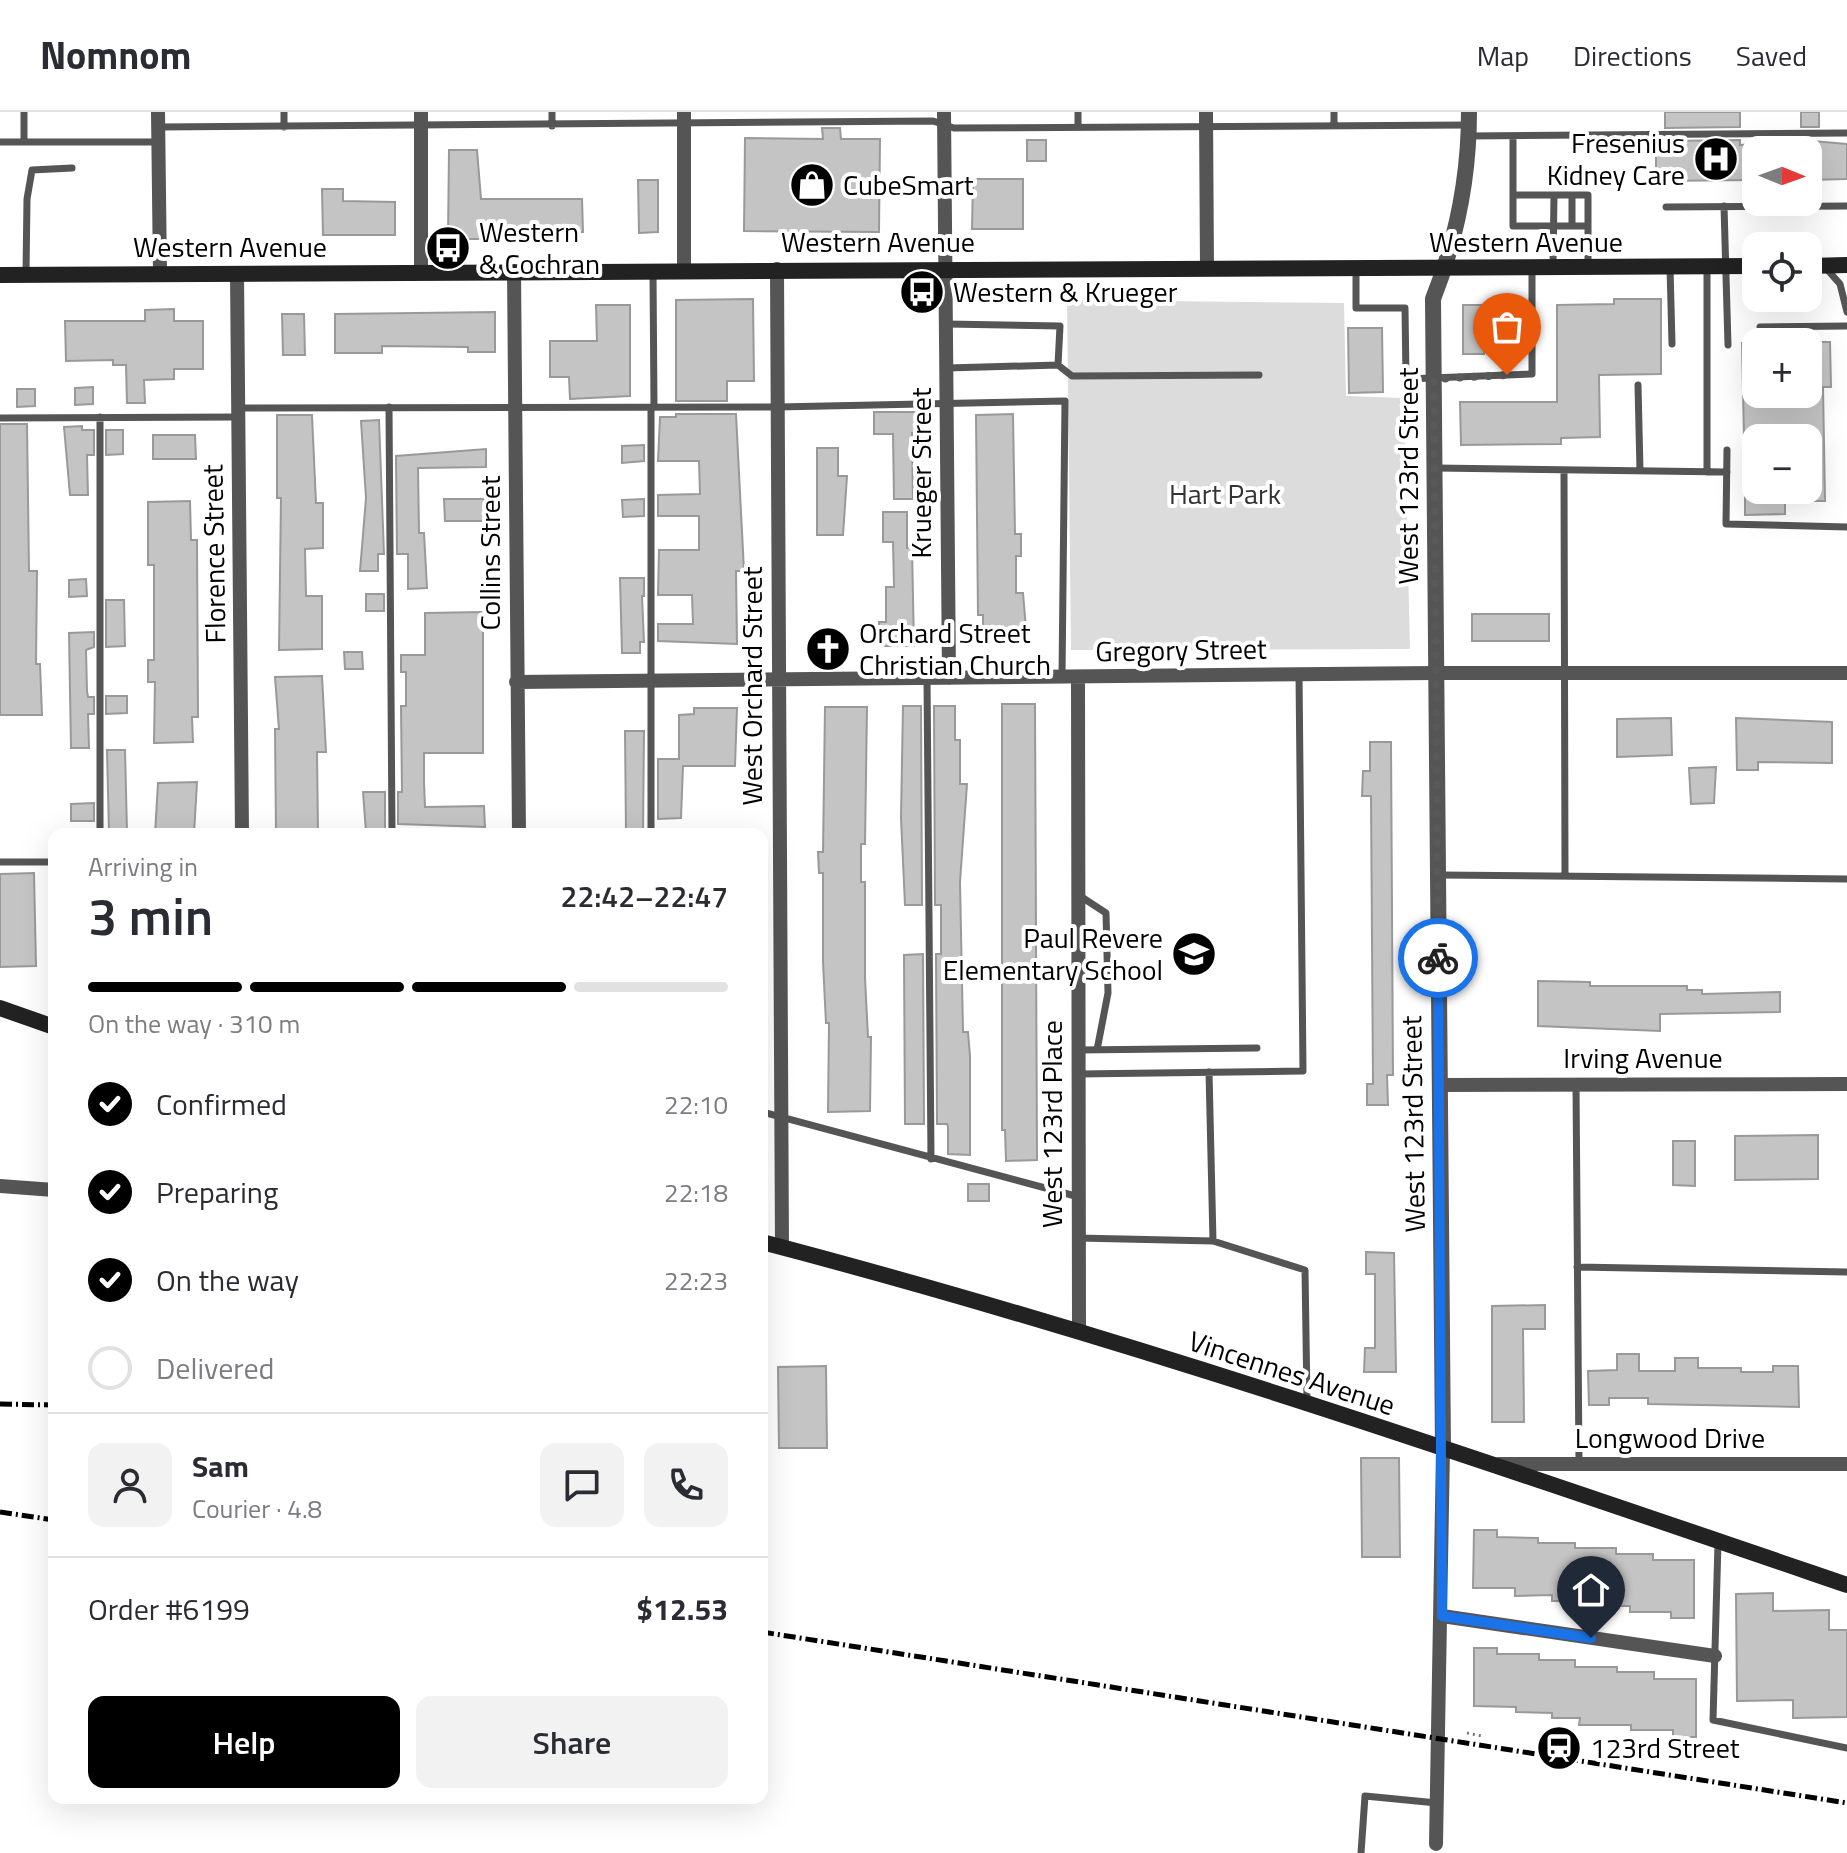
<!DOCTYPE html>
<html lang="en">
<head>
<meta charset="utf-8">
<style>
	:root { --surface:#fff; --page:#f2f2f3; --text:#2b2b33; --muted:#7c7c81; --line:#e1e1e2; --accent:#000 }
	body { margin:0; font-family:"Titillium Web",sans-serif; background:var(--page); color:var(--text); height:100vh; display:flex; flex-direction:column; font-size:30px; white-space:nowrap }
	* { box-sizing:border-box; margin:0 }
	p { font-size:26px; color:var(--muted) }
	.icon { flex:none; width:44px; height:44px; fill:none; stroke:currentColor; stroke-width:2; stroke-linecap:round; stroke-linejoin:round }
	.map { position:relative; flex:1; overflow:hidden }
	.drawer { position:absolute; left:48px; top:716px; width:720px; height:976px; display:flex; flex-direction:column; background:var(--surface); border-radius:16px; box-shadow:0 8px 32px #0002 }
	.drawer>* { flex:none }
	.needle { width:52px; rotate:91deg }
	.controls { position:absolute; left:1742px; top:24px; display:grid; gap:16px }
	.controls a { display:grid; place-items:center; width:80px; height:80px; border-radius:16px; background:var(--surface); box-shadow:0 8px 32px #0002; font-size:40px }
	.pin { position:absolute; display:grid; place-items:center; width:68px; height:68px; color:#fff; margin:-82px -34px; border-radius:50% 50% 50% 0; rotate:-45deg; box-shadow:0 0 8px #0007 }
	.pin .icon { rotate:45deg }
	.courier { position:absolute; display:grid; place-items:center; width:80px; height:80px; margin:-40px; border:6px solid #1a73e8; border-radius:50%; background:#fff; color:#222; box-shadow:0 2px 10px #0007 }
	.summary em { font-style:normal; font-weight:600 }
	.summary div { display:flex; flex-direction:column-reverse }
	.summary { display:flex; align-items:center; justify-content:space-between; height:136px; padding:0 40px }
	h1 { font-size:52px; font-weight:600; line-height:60px }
	.bar { display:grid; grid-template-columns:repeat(4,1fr); gap:12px 8px; align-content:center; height:96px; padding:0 40px }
	.bar i { height:10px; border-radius:6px; background:var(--line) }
	.bar .selected { background:var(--accent) }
	.bar p { grid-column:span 4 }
	.line { display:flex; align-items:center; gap:20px; padding:0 40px; border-top:2px solid var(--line) }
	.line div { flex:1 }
	.round { display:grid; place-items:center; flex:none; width:84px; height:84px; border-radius:16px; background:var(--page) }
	ol { padding:0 40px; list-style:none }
	li { display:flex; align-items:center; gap:24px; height:88px }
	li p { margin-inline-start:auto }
	li .icon { padding:8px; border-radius:50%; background:var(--accent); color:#fff; stroke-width:4 }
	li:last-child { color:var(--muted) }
	li i { width:44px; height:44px; border:4px solid var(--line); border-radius:50% }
	.button { display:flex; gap:16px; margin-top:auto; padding:16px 40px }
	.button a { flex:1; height:92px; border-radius:16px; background:var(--accent); color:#fff; font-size:32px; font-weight:600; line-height:92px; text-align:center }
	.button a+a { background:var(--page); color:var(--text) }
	header { display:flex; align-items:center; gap:48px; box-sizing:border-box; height:112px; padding:0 40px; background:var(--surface); border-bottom:2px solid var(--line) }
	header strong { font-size:38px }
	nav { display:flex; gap:44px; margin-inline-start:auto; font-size:28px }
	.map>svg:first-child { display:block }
	.green { fill:#dcdcdc }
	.building { fill:#c4c4c4; stroke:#999; stroke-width:2 }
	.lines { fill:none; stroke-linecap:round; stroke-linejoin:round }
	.path { stroke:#777; stroke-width:3; stroke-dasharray:2 4; stroke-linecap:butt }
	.service { stroke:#555; stroke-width:7 }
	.minor { stroke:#555; stroke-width:14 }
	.tertiary { stroke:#555; stroke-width:16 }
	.secondary { stroke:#222; stroke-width:16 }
	.rail { stroke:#000; stroke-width:5; stroke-dasharray:12 4 2 4; stroke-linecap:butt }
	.done { stroke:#595959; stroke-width:8; stroke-dasharray:0 14.4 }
	.route { stroke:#1a73e8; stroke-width:10 }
	.labels { text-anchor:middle; stroke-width:8; stroke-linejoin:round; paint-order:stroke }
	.poi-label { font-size:28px; fill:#000; stroke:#fff; text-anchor:start }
	.street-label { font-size:28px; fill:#000; stroke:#fff }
	.park-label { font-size:28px; fill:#333; stroke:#fff }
</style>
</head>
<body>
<header>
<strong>Nomnom</strong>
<nav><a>Map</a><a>Directions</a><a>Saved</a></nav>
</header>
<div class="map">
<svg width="1847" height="1741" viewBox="0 0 1847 1741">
	<rect width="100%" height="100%" fill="#fff"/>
	<path class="green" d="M1067,188L1344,191L1346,284L1404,286L1410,537L1071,538Z"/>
	<path class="building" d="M1665,0H1740V15L1665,16Z
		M1801,0H1819V15H1801Z
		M822,16H840L841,27H880L879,120L744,119L745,26L823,27Z
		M1027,28H1046V49H1027Z
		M1740,28V33L1756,32V68L1656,69V33H1665V29Z
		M1801,28L1847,32V67L1808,68V38H1802Z
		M449,38H477L481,87H582L583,120H503L481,122V127H448Z
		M973,67H1023V117H972Z
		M638,68H658V120L639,121Z
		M322,77H343V89L395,90V123H323Z
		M753,187L754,269H727V289H676V188Z
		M1614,187H1661V262L1599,263L1600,325L1561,326V332L1461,333L1460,290H1557V193L1614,192Z
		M596,193H630V284L570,287L569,265H550V229H597Z
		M1463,193H1484V242H1463Z
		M174,197V209H203V257H174V267L144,268L145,291H127L126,253H113V248L66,249L65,209H145V198Z
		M495,200V240H468V235L382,234V241H335V202Z
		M282,202H304L305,243H283Z
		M1348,216H1382L1383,280L1349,281Z
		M1808,230H1830L1831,275H1823L1825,389H1808V326H1744L1742,231H1756V282H1808Z
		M93,275V292L75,293V276Z
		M17,277H35V294L17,295Z
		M874,300H919V321H912L913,387H894L893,322H874Z
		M676,302H736L744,459H736L737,532L658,529V512H693L692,483H658L659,438H699V404H658V383L700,382L699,349H658L660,305H676Z
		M1013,302L1015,422H1021V444H1016V481H1023L1027,529H983V503H978L976,303Z
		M277,303H312L316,391H323V436L305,437L306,484H322V537L279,538L281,386H277Z
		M379,308L384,442H378V459H360L366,386L361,309Z
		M0,312H27L29,459H37L36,552H40L42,603H0Z
		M82,314V318H94V343H87L88,383H70L64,315Z
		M106,318H123V342L106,343Z
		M153,323H195L196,347H153Z
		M644,333V349L622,351V334Z
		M817,336H838V364H847L843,423H817Z
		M486,337V355L418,356L419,421H424L427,476L408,477V442H397L396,344Z
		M1745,378H1785V402L1745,403Z
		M444,387H489V409H445Z
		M644,387V404L623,405L622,388Z
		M190,389L191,428H197L198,605H192L193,630L154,631L155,570H148V548H154V453H148V390Z
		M883,400H907V436H912L914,534H879V510H886V475H894L893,430H883Z
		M620,466H644V484H642L644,530H640V541H622Z
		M86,467L87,484L69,485V468Z
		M366,482H384V499H366Z
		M106,488H124L125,534L106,535Z
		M483,500V641H424V670L425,695L484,694L485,715L398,712V680H402L401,594H406V560H401V543H425V501Z
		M1472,502H1549V529H1472Z
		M94,520V535L86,538L87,579L88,585H94V602H88L89,636H71L69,521Z
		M344,540H362L363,557H345Z
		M322,564L326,640H317L318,722H276L275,617H279L275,565Z
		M106,584H127V601L106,602Z
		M1002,592H1035L1037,1048L1006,1049L1005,1018H1002Z
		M903,594H921L922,793H905L901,706Z
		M934,594H955V628H960V672H967L960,770L963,920H968L970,944V1043L948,1042V1015L947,1012H937L936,842H941V793H935Z
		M825,595H867L865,732H861V770H865V866L868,925H871L870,999L828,1000L829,911H826L823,850V761H819L818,740H823Z
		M694,596H737L735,654H683L681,706L658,707V647H679V603L694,602Z
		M1671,606L1672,643L1617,645V607Z
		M1736,606L1832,610V651L1758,650V658H1737Z
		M625,619H644L643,722H626Z
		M1370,630H1391L1393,963H1387L1388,993H1367V972H1373L1371,684H1362L1363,659H1370Z
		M107,638H125L127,720L109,721Z
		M1716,655L1714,691L1691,692L1689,656Z
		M197,670L194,722H155L158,671Z
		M363,680H385V720H366Z
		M94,691V709H71V692Z
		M34,761L36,854L0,855V762Z
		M923,842L924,1012H905L904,843Z
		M1538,869L1590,870V874H1687V878H1702V882L1780,880V900L1660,902V919L1538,914Z
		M1818,1023V1067L1735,1068V1024Z
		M1673,1029H1695V1074L1673,1073Z
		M968,1072H989V1089H968Z
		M1366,1140L1394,1141L1396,1260H1364L1365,1236H1375V1162H1366Z
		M1545,1193V1217H1523L1524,1310H1492V1194Z
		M1617,1242H1639V1259H1675V1246H1698V1256H1741V1260H1773V1254H1798L1799,1295L1648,1292V1286H1609V1293H1589L1588,1259L1617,1258Z
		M826,1254L827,1336H779L778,1255Z
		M1361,1346H1399L1400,1445H1362Z
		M1474,1418H1497V1425L1538,1426V1431H1575V1436H1616V1442H1653V1448H1694V1506H1671V1500H1630V1494H1593V1489H1552V1483L1515,1484V1476H1473Z
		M1773,1481V1499L1829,1498V1518H1847V1605L1793,1606V1588L1737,1589L1736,1482Z
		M1474,1536H1497V1542H1539V1548H1575V1555H1617V1560H1654V1567H1696V1625H1673V1618H1631V1613H1579L1580,1606H1552V1601L1516,1600V1595L1474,1594Z"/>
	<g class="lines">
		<path class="path" d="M1467,1621L1482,1624"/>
		<path class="service" d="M24,0V29
			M552,0V14
			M1078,0V15
			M1334,14V0
			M159,15L933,9L954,16L1467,13
			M284,15V0
			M1469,24L1847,21
			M1513,24V114H1588V155
			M0,30H159
			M1513,83H1588V114
			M1724,94L1728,233
			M1666,95L1847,94
			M1572,114V83
			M1553,154L1554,83
			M1670,155L1672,232
			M1825,155L1840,172L1847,200
			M1356,158V196H1405L1406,267L1532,262V156
			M653,160L654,295
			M26,161L27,87L32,58L72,56
			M947,212L1060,214L1058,253L947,256
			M1760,215L1847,214
			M1058,253L1072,264L1259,263
			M1638,273L1640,359
			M389,295L392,722
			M651,295V722
			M239,296L777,295L1065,289L1062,565
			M100,305V722
			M0,306L238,305
			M1727,338L1726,412L1847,415
			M1436,356L1727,360
			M1564,358L1565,764
			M1707,360V155
			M927,566L931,1047
			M0,750H54
			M1439,763L1847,767
			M1080,784L1106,801L1108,881L1097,938
			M1078,938L1257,936
			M1209,960L1213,1129
			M1078,962L1303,959L1299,562
			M1576,972L1579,1352
			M762,1000L1079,1085
			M1078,1126L1213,1129L1305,1158L1307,1289
			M1577,1155L1847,1160
			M1718,1431L1713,1608L1847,1636
			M1361,1741L1365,1684L1437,1691"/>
		<path class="minor" d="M158,0L160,162
			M421,0V159
			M684,0V158
			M944,0L949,566
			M1206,0L1207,157
			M777,157L782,1135
			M514,159L519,722
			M237,161L242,722
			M1078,565L1079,1219
			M516,570L1435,561H1847
			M1439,973L1847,972
			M0,1074L54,1078
			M1499,1352H1847
			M1442,1504L1715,1544
			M1436,1732L1443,1338"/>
		<path class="tertiary" d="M1443,1338L1433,187C1457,126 1469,66 1469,0"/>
		<path class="secondary" d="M1808,154L1847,153
			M0,163L1756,154
			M0,896L54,915
			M762,1130C1129,1226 1488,1350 1847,1473"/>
		<path class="rail" d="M0,1292L54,1293
			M0,1400L54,1408
			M762,1520L1847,1691"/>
	</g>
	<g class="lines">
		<path class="done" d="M1438,846L1434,267L1507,263"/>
		<path class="route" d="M1438,846L1442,1504L1591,1526"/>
	</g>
	<defs>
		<g id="hospital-disc" transform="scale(2.3)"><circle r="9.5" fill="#000" stroke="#fff"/><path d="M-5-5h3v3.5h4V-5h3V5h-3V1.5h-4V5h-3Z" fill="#fff"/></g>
		<g id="shop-disc" transform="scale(2.3)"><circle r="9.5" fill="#000" stroke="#fff"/><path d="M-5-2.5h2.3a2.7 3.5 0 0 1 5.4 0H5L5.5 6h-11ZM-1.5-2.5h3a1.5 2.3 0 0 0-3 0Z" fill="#fff"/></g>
		<g id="bus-disc" transform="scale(2.3)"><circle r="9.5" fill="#000" stroke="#fff"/><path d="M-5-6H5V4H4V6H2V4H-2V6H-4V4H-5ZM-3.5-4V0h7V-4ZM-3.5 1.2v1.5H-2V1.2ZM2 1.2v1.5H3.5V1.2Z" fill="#fff"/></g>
		<g id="church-disc" transform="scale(2.3)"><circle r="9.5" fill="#000" stroke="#fff"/><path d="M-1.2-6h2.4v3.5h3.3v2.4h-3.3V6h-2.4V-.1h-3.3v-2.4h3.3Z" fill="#fff"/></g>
		<g id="school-disc" transform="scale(2.3)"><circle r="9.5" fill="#000" stroke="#fff"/><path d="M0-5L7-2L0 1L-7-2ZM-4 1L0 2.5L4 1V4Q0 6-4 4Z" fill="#fff"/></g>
		<g id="station-disc" transform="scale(2.3)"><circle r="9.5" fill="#000" stroke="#fff"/><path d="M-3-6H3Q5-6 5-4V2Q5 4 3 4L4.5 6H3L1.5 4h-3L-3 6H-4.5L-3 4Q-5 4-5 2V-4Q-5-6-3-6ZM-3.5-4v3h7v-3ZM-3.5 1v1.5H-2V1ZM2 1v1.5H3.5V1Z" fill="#fff"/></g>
	</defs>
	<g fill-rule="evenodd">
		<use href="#hospital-disc" x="1716" y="47"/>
		<use href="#shop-disc" x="812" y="73"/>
		<use href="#bus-disc" x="448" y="136"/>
		<use href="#bus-disc" x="922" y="180"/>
		<use href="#church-disc" x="828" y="537"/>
		<use href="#school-disc" x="1194" y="842"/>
		<use href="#station-disc" x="1559" y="1636"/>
	</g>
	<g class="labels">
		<g class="poi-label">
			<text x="1685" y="41" text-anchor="end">Fresenius<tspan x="1685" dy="32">Kidney Care</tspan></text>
			<text x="843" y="83">CubeSmart</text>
			<text x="479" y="130">Western<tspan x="479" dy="32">&amp; Cochran</tspan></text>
			<text x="953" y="190">Western &amp; Krueger</text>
			<text x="859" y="531">Orchard Street<tspan x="859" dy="32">Christian Church</tspan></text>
			<text x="1163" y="836" text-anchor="end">Paul Revere<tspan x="1163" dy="32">Elementary School</tspan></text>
			<text x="1590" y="1646">123rd Street</text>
		</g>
		<g class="street-label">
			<text x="878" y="140">Western Avenue</text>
			<text x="1526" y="140">Western Avenue</text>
			<text x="230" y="145">Western Avenue</text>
			<text transform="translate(921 361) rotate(-90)" y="10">Krueger Street</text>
			<text transform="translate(1408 364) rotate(-90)" y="10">West 123rd Street</text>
			<text transform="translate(490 441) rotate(-90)" y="10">Collins Street</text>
			<text transform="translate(214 442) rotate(-91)" y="10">Florence Street</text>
			<text transform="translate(1181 538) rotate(-1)" y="10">Gregory Street</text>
			<text transform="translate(752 574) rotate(-90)" y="10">West Orchard Street</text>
			<text x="1643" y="956">Irving Avenue</text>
			<text transform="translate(1052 1012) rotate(-90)" y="10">West 123rd Place</text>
			<text transform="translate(1413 1012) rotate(-91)" y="10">West 123rd Street</text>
			<text transform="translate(1292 1261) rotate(18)" y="10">Vincennes Avenue</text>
			<text x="1670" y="1336">Longwood Drive</text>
		</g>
		<g class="park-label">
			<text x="1225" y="392">Hart Park</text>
		</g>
	</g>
</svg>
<div class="controls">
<a><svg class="needle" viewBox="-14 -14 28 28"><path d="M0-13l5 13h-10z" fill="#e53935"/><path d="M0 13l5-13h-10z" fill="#7c7c81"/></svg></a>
<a><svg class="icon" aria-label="locate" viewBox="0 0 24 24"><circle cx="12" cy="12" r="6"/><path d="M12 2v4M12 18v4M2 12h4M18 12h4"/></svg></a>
<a>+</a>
<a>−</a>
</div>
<div class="pin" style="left:1507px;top:263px;background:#ea580c"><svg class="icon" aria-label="bag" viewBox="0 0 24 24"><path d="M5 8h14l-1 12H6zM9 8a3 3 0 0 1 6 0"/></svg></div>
<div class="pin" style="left:1591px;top:1526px;background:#1f2937"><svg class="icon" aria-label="home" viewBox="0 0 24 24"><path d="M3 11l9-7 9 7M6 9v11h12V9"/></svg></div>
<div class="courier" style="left:1438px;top:846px"><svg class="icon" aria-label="bike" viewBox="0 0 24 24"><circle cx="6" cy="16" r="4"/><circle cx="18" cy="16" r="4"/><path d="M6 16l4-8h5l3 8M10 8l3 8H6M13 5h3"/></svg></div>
<section class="drawer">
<div class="summary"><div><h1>3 min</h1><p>Arriving in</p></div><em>22:42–22:47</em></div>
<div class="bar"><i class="selected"></i><i class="selected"></i><i class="selected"></i><i></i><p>On the way · 310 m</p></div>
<ol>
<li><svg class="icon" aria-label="check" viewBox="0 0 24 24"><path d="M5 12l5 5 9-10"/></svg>Confirmed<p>22:10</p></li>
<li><svg class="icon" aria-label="check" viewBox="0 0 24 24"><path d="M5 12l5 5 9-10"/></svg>Preparing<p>22:18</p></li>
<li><svg class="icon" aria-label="check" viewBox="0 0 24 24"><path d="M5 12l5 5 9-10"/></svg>On the way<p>22:23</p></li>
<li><i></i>Delivered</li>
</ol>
<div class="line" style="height:144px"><a class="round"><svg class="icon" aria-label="person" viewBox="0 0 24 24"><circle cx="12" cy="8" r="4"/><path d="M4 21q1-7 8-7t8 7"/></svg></a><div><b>Sam</b><p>Courier · 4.8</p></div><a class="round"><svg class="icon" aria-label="chat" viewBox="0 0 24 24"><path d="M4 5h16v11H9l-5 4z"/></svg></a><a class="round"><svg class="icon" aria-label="phone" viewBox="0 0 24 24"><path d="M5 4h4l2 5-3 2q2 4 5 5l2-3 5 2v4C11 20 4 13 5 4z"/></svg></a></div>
<div class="line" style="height:104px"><div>Order #6199</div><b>$12.53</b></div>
<div class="button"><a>Help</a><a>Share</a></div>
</section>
</div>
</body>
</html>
